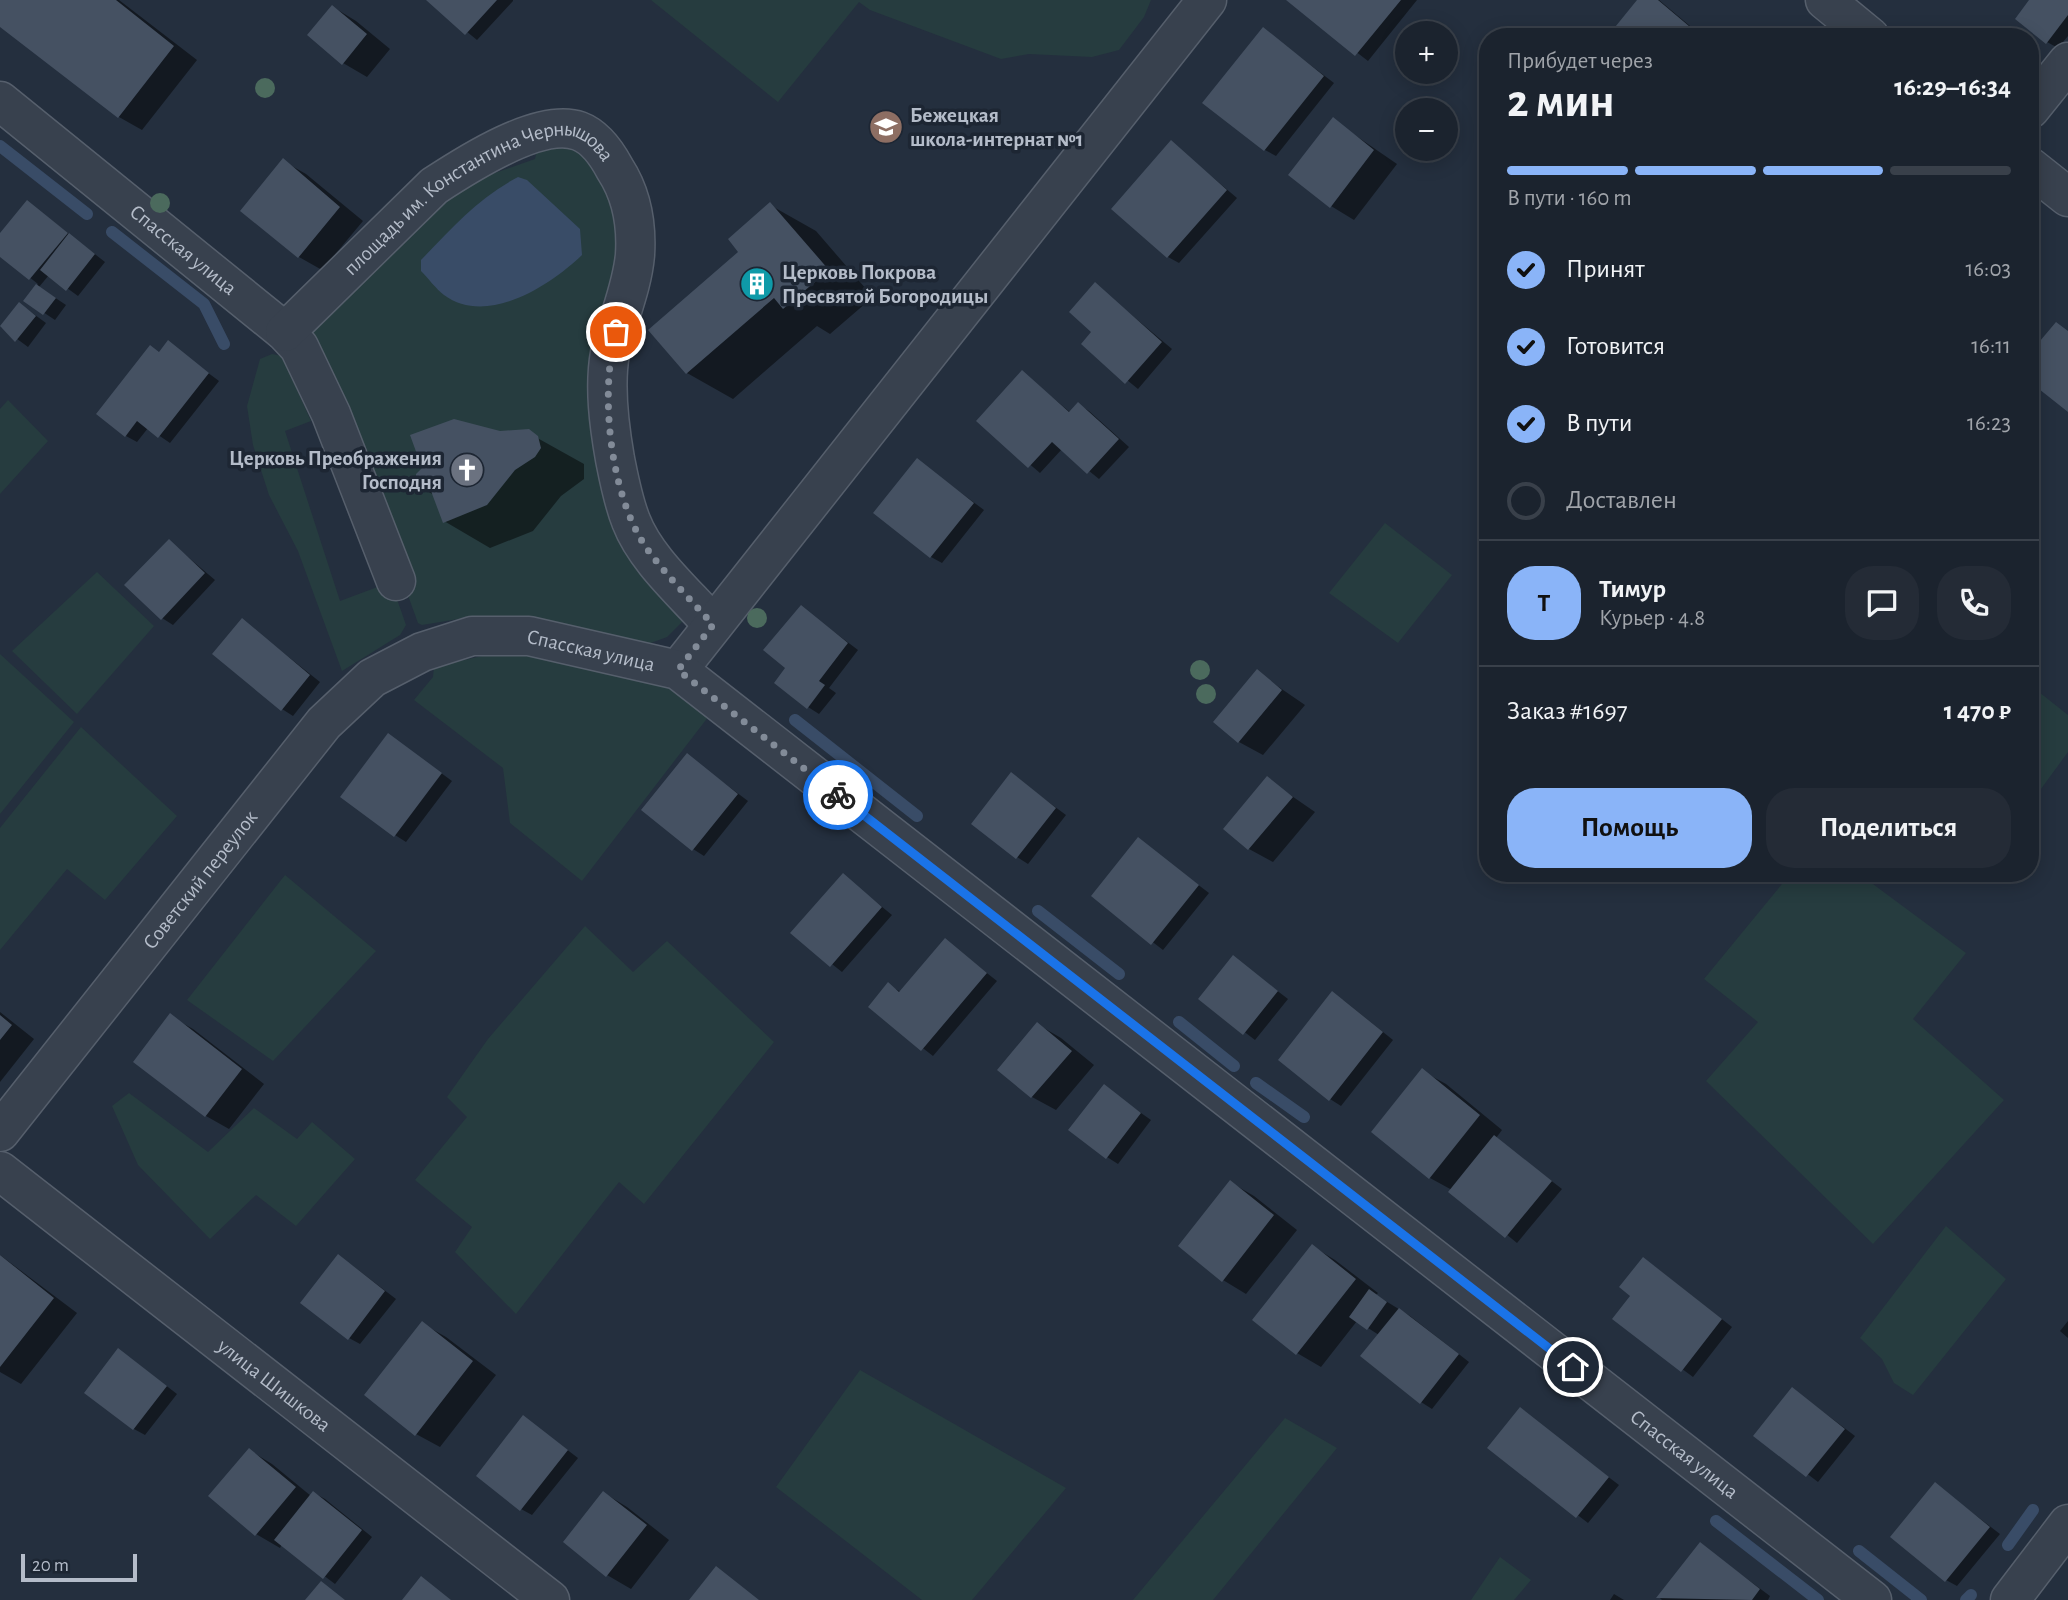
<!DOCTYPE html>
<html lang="ru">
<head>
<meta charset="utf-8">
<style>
	:root { --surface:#1b232e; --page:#242b36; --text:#f1f3f6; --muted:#a0a4aa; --line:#39404a; --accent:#8ab4f8 }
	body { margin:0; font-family:"Alegreya Sans",sans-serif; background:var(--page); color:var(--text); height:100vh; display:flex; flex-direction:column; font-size:26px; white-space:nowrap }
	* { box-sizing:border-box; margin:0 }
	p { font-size:23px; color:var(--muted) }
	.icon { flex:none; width:38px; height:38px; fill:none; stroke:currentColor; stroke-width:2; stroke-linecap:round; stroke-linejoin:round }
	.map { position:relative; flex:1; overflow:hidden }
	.side { position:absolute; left:1479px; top:28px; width:560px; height:854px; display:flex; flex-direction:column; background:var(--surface); border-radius:28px; box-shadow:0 4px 18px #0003,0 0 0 2px var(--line) }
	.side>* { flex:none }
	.controls { position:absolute; left:1395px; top:21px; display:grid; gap:14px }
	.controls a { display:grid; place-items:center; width:63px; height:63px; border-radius:50%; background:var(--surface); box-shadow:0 4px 18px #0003,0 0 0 2px var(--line); font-size:35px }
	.scale { position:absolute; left:21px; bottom:18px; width:116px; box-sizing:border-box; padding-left:7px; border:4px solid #b4bcc9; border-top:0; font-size:19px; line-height:24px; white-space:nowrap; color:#b4bcc9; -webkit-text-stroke:5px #1d2633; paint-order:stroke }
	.pin { position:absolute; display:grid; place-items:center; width:60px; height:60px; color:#fff; margin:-30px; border:4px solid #fff; border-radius:50%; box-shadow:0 2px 7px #0007 }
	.courier { position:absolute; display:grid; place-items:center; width:70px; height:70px; margin:-35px; border:5px solid #1a73e8; border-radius:50%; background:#fff; color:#222; box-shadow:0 2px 9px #0007 }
	.head em { font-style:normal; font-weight:700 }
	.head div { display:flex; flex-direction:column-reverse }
	.head { display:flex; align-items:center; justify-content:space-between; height:119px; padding:0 28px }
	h1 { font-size:46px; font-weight:700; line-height:52px }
	.bar { display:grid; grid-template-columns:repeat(4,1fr); gap:10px 7px; align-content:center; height:84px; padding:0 28px }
	.bar i { height:9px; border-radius:5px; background:var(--line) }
	.bar .current { background:var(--accent) }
	.bar p { grid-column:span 4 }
	.line { display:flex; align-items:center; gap:18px; padding:0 28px; border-top:2px solid var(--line) }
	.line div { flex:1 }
	.round { display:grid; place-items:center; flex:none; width:74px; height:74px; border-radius:28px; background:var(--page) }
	ol { padding:0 28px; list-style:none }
	li { display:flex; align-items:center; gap:21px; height:77px }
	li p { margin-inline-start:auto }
	li .icon { padding:7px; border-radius:50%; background:var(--accent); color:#111; stroke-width:4 }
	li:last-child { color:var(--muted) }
	li i { width:38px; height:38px; border:4px solid var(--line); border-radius:50% }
	.cta { display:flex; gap:14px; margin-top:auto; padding:14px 28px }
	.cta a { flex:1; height:80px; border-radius:28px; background:var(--accent); color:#111; font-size:28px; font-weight:700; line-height:80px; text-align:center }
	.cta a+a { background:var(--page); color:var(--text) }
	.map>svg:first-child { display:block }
	.green { fill:#263c3f }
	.water { fill:#394c67 }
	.shadow { fill:#0007 }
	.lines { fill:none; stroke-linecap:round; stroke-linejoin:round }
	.stream { stroke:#394c67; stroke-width:12 }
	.building { fill:#455162 }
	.minor-casing { stroke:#565f6c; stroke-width:41 }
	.tertiary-casing { stroke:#565f6c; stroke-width:41 }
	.minor { stroke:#38414e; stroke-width:38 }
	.tertiary { stroke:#38414e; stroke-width:38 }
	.tree { fill:#4b6a5d }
	.done { stroke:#828b98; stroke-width:7; stroke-dasharray:0 12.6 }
	.route { stroke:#1a73e8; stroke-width:9 }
	.labels { text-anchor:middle; stroke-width:7; stroke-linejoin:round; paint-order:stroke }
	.poi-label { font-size:21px; font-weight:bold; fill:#b4bcc9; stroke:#1d2633; text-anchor:start }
	.street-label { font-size:21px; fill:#b4bcc9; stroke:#1d2633 }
</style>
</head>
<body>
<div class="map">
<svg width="2068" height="1600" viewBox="0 0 2068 1600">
	<rect width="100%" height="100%" fill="#242f3e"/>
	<path class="green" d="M651,0H1151L1144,17L1119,50L1092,57L1029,54L1001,59L870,10L859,2L778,102Z
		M570,143L606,172L624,245L592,360L588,383L591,419L683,621L667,637L648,644L471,617L422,625L418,623L313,334L317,324L429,207L489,175L535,159L537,150Z
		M272,354L282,356L311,421L285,431L340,601L391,582L406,625L400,635L342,671L298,551L269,495L253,445L247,406L260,359Z
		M8,400L48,441L0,494V409Z
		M1385,523L1452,575L1398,643L1329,593Z
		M97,572L154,626L77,714L12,651Z
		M0,654L74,722L0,814Z
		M486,655H524L643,679L676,690L712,712L582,881L510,823L503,768L414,700L433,677L434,667Z
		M2030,685L2068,715V752L2030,804Z
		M81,727L177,816L105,900L67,869L0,950V828Z
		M1791,873H1858L1966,953L1913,1019L2004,1100L1873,1244L1706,1081L1758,1022L1704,979Z
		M285,875L376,951L273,1061L187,1000Z
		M585,926L633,972L667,941L774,1042L644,1204L619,1182L516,1314L455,1252L472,1227L415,1180L467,1117L447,1097L488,1039Z
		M129,1093L208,1152L254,1108L297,1139L312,1122L355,1159L296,1226L256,1195L210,1239L138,1165L112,1106Z
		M1946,1226L2006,1279L1913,1395L1894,1383L1882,1359L1860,1338Z
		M860,1370L1066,1488L972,1600H922L776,1487Z
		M1285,1418L1337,1448L1213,1600H1133Z
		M1500,1557L1531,1580L1514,1600H1471Z"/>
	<path class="water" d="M518,177L527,180L580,229L582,255C551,285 487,327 444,295C436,289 428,278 421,271V260C452,228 478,198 518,177Z"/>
	<path class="shadow" d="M0,0H119L197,60L142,130L119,117L0,25Z
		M428,0H513V1L477,40Z
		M1289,0H1417L1368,61Z
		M1639,0H1659L1703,37H1609Z
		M2031,0H2068V36L2058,48L2047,42Z
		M333,7L356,21L390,49L367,77L343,63Z
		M1263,29L1334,83L1276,156L1265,150Z
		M1333,120L1397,164L1354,220L1331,206Z
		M1171,142L1237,198L1179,263L1168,257Z
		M283,161L306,174L363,221L322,270L299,257Z
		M28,202L105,262L78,296L49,275L39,287L66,305L55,320L25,300L38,284L0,254V236Z
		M770,205L816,231L873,297L830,334L817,326L733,399L687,373L741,252Z
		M1096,285L1172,349L1138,389L1083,344L1094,332Z
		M2030,298L2036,303L2030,311Z
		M20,304L46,323L28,347L1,327Z
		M168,343L219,381L170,443L148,428L137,442L126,436L151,347L160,353Z
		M1022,372L1071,413L1078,404L1089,411L1129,447L1099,479L1062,449L1040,473L978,420Z
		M523,430L584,464V479L561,496L533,531L490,548L444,521L434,495L422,488L499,433Z
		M917,460L984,510L942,563L931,557Z
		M169,541L215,580L173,625L162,618Z
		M801,607L858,650L829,688L836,693L819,714L808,707L788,668Z
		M242,620L320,682L293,716L282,709Z
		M1257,672L1305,705L1263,755L1239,742L1215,722Z
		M399,742L452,781L406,842L395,835Z
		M688,756L748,801L704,856L693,849Z
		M1012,775L1066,815L1028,864L1017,857Z
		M1267,779L1315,812L1273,862L1249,849L1225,829Z
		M1139,840L1209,893L1163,950L1093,896Z
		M843,875L892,915L842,972L793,933Z
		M945,940L997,981L933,1056L870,1007L888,985L901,992Z
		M1233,957L1288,999L1255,1040L1200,998Z
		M1343,1000L1393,1040L1341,1106L1330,1099Z
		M0,1012L34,1039L0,1082Z
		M170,1016L193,1029L264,1084L229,1129L206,1116L135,1062Z
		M1037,1024L1061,1038L1094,1065L1056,1110L1032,1097L999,1069Z
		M1422,1071L1446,1084L1502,1130L1496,1138L1562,1189L1517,1243L1452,1190L1430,1178Z
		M1104,1087L1151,1120L1118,1164L1107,1157Z
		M1230,1182L1254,1196L1297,1230L1246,1294L1223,1280Z
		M1312,1246L1335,1260L1378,1293L1376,1295L1410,1316L1469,1362L1432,1409L1421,1402L1379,1335L1357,1321L1321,1367L1297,1353Z
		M0,1255L77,1313L21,1384L0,1372Z
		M349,1263L396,1299L360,1344L349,1338Z
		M1654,1266L1732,1327L1693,1377L1615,1319Z
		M2068,1321V1338L2060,1331Z
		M423,1324L446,1337L496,1375L440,1447L416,1434Z
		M129,1357L177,1394L145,1435L134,1429Z
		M1793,1389L1855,1436L1818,1482L1756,1435Z
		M1520,1410L1619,1485L1588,1523L1490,1448Z
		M524,1417L578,1458L532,1515L521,1509Z
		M249,1450L272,1464L311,1496L314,1493L325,1499L372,1537L335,1584L282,1544L280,1548L256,1534Z
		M1936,1485L2000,1534L1957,1586L1946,1580Z
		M604,1493L627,1507L669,1540L631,1589L607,1575Z
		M1700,1544L1770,1596L1768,1600H1662L1659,1597Z
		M1614,1594L1624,1600H1610Z"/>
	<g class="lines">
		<path class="stream" d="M0,146L87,214
			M112,232L204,304L224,344
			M795,720L917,816
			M1038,911L1119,974
			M1179,1022L1234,1066
			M1256,1083L1304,1117
			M1716,1521L1818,1600
			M2008,1545L2033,1510
			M1859,1551L1921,1600
			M1966,1600L1971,1595"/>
	</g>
	<path class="building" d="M0,0H116L174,46L118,118L0,27Z
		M426,0H497L465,35Z
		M1286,0H1401L1355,56Z
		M1637,0H1658L1702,37H1607Z
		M2029,0H2068V15L2046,44L2015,19Z
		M332,5L367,34L342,65L307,35Z
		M1263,27L1324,76L1264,151L1202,103Z
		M1333,117L1374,150L1330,208L1288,175Z
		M1171,140L1227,190L1167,258L1111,209Z
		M283,158L340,207L298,258L240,211Z
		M27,200L68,233L29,280L0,257V233Z
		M770,202L829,270L783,309L774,298L686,374L648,330L738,252L728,239Z
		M69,233L95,254L66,291L40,270Z
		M1095,282L1162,342L1125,384L1081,344L1091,332L1069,312Z
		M36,284L56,298L43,315L23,301Z
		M19,302L36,316L15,342L0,326Z
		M2056,322L2068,331V412L2030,382V353Z
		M168,340L209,373L158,438L137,421L125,437L96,414L150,345L159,352Z
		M1022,370L1069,412L1078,402L1119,439L1087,474L1052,442L1028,468L976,421Z
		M454,419L500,431L529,429L538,436L541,448L535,457L515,470L487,505L443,523L431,491L421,489L416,483V474L422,468L410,435Z
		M917,458L974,503L930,558L873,513Z
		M169,539L205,573L161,620L124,585Z
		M801,605L848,643L819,681L825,685L807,709L774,683L785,668L763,650Z
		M242,618L310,675L281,711L212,654Z
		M1257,669L1282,690L1238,743L1213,722Z
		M388,733L442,773L394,837L340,797Z
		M687,753L738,794L692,851L641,810Z
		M1011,772L1056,808L1016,859L971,824Z
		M1267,776L1293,797L1248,850L1223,829Z
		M1138,837L1199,885L1151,945L1091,896Z
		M843,873L882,907L830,967L790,933Z
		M945,938L987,973L921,1051L868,1007L888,982L899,992Z
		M1233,955L1278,991L1243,1035L1198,999Z
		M1332,991L1383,1032L1329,1101L1278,1060Z
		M170,1013L242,1069L205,1117L133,1062Z
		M0,1015L12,1025L0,1040Z
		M1037,1022L1072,1051L1031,1098L997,1070Z
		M1422,1068L1480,1115L1429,1179L1371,1132Z
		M1104,1084L1141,1113L1106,1159L1068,1130Z
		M1494,1135L1552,1181L1505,1238L1448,1192Z
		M1230,1180L1274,1215L1222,1282L1178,1246Z
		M1312,1244L1356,1279L1296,1355L1252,1320Z
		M338,1254L385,1291L348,1340L300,1303Z
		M0,1255L54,1298L0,1367Z
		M1643,1257L1722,1319L1681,1372L1612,1319L1630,1296L1619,1287Z
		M1369,1289L1387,1302L1367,1330L1349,1317Z
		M1399,1308L1459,1354L1420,1404L1360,1356Z
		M422,1321L473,1361L415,1436L364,1395Z
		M118,1348L167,1386L133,1430L84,1393Z
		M1792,1387L1845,1429L1806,1477L1753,1436Z
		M1520,1407L1609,1477L1576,1518L1487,1448Z
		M523,1415L568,1450L520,1511L476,1476Z
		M249,1448L296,1487L255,1536L208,1496Z
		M1935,1482L1990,1527L1945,1582L1890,1537Z
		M313,1491L362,1530L323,1579L274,1540Z
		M603,1491L647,1525L606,1577L563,1542Z
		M1700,1542L1760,1589L1752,1600L1656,1598Z
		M716,1566L759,1600H689Z
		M421,1576L451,1600H402Z
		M321,1581L345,1600H305Z"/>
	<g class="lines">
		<g class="minor-casing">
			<g id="minor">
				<path id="s1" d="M0,101L285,332L299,347L331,414L396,581"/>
				<path d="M2030,109L2068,62"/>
				<path id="s2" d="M285,332L434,186C466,165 540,117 579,131C595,137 607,154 615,169C632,195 637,223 635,255C632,289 617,320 610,353C604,387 609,425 615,459C619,479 623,501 631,521C646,560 685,593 713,625"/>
				<path d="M678,670L1207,0"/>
				<path id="s3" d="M0,1132L324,723L372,678L422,652L472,636H529L678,670L1872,1600"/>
				<path id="s4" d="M0,1171L550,1600"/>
				<path d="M2010,1600L2068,1524"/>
			</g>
		</g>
		<g class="tertiary-casing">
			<path id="tertiary" d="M1825,0L1870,37
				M2030,167L2068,197"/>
		</g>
		<use href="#minor" class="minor"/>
		<use href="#tertiary" class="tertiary"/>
	</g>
	<g class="tree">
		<circle cx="265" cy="88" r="10"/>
		<circle cx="160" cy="203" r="10"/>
		<circle cx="757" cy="618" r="10"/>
		<circle cx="1200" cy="670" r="10"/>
		<circle cx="1206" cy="694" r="10"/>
	</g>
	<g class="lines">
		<path class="done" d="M616,332C599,394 610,500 650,553C669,578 692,601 713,625L678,670L838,795"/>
		<path class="route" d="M838,795L1573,1367"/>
	</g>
	<defs>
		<g id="school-disc" transform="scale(1.75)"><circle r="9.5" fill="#8d6e63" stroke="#1d2633"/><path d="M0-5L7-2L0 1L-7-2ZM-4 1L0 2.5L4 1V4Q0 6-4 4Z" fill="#fff"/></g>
		<g id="building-disc" transform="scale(1.75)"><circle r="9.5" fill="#0f9aa8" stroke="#1d2633"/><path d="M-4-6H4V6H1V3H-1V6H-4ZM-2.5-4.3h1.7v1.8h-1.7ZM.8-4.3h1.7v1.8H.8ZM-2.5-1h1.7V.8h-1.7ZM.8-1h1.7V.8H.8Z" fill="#fff"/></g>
		<g id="church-disc" transform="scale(1.75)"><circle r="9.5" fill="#6b7280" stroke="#1d2633"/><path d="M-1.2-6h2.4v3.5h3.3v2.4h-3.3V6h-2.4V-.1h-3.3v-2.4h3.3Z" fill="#fff"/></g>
	</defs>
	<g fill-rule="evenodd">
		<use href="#school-disc" x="886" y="127"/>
		<use href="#building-disc" x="757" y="284"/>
		<use href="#church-disc" x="467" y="470"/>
	</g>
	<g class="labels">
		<g class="poi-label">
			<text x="910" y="122">Бежецкая<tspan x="910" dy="24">школа-интернат №1</tspan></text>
			<text x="782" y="279">Церковь Покрова<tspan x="782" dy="24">Пресвятой Богородицы</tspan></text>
			<text x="442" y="465" text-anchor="end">Церковь Преображения<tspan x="442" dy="24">Господня</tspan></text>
		</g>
		<g class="street-label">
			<text dy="7" stroke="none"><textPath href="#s2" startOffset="248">площадь им. Константина Чернышова</textPath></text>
			<text dy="7" stroke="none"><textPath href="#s1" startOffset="236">Спасская улица</textPath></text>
			<text dy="7" stroke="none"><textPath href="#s3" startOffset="817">Спасская улица</textPath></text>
			<text dy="7" stroke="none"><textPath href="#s3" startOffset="322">Советский переулок</textPath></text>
			<text dy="7" stroke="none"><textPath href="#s4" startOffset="348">улица Шишкова</textPath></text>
			<text dy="7" stroke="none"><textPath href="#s3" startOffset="2182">Спасская улица</textPath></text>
		</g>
	</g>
</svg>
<div class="controls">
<a>+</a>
<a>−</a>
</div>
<div class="scale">20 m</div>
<div class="pin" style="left:616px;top:332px;background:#ea580c"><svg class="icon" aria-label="bag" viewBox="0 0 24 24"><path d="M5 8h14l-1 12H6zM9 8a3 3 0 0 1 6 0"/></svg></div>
<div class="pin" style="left:1573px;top:1367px;background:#1f2937"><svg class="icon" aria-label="home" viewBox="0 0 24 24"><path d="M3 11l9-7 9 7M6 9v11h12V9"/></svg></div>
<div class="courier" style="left:838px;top:795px"><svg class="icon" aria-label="bike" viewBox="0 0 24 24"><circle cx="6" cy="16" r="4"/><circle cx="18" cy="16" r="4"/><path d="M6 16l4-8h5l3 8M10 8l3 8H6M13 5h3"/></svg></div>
<section class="side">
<div class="head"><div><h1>2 мин</h1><p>Прибудет через</p></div><em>16:29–16:34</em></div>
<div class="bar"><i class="current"></i><i class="current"></i><i class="current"></i><i></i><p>В пути · 160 m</p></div>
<ol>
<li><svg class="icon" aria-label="check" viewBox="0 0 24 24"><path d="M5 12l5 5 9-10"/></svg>Принят<p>16:03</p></li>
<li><svg class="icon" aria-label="check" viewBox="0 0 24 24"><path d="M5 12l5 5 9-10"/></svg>Готовится<p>16:11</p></li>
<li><svg class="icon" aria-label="check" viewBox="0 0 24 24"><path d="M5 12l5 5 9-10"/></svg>В пути<p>16:23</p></li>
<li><i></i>Доставлен</li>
</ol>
<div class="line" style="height:126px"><b class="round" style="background:var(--accent);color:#111">Т</b><div><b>Тимур</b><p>Курьер · 4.8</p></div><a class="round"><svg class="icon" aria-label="chat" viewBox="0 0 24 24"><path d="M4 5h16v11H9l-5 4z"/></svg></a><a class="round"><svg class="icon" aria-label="phone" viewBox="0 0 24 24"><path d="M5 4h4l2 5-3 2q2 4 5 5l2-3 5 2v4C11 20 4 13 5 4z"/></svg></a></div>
<div class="line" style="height:91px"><div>Заказ #1697</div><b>1 470 ₽</b></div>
<div class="cta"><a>Помощь</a><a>Поделиться</a></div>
</section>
</div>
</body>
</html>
